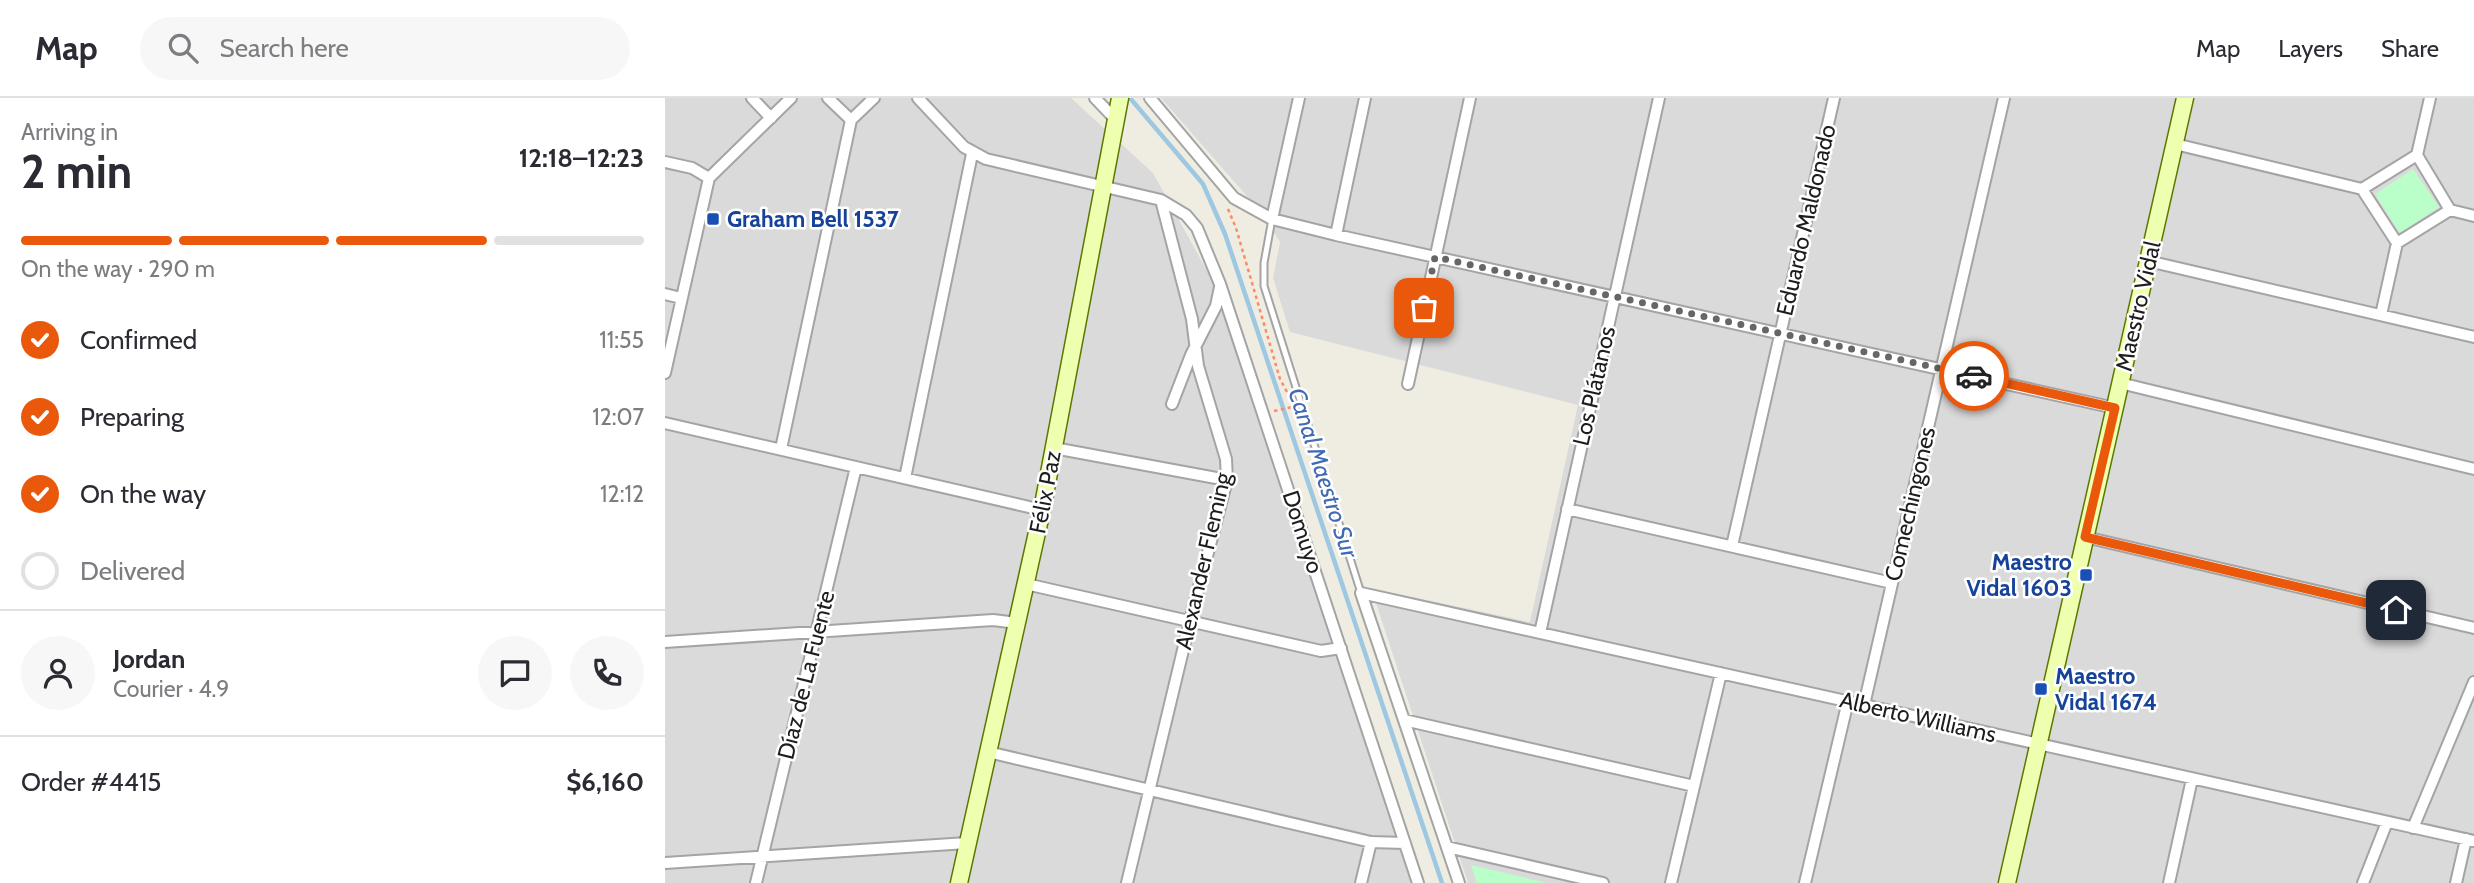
<!DOCTYPE html>
<html lang="en">
<head>
<meta charset="utf-8">
<style>
	:root { --surface:#fff; --page:#f7f7f7; --text:#2b2b33; --muted:#7c7c81; --line:#e1e1e2; --accent:#ea580c }
	body { margin:0; font-family:Cabin,sans-serif; background:var(--page); color:var(--text); height:100vh; display:flex; flex-direction:column; font-size:26px; white-space:nowrap }
	* { box-sizing:border-box; margin:0 }
	p { font-size:23px; color:var(--muted) }
	.icon { flex:none; width:38px; height:38px; fill:none; stroke:currentColor; stroke-width:2; stroke-linecap:round; stroke-linejoin:round }
	.map { position:relative; flex:1; overflow:hidden }
	.side { display:flex; flex-direction:column; background:var(--surface); width:665px }
	.side>* { flex:none }
	.pin { position:absolute; display:grid; place-items:center; width:60px; height:60px; color:#fff; margin:-30px; border-radius:14px; box-shadow:0 4px 10px #0006 }
	.courier { position:absolute; display:grid; place-items:center; width:70px; height:70px; margin:-35px; border:5px solid #ea580c; border-radius:50%; background:#fff; color:#222; box-shadow:0 2px 9px #0007 }
	.summary em { font-style:normal; font-weight:700 }
	.summary div { display:flex; flex-direction:column-reverse }
	.summary { display:flex; align-items:center; justify-content:space-between; height:119px; padding:0 21px }
	h1 { font-size:46px; font-weight:700; line-height:52px }
	.bar { display:grid; grid-template-columns:repeat(4,1fr); gap:10px 7px; align-content:center; height:84px; padding:0 21px }
	.bar i { height:9px; border-radius:5px; background:var(--line) }
	.bar .current { background:var(--accent) }
	.bar p { grid-column:span 4 }
	.line { display:flex; align-items:center; gap:18px; padding:0 21px; border-top:2px solid var(--line) }
	.line div { flex:1 }
	.round { display:grid; place-items:center; flex:none; width:74px; height:74px; border-radius:37px; background:var(--page) }
	ol { padding:0 21px; list-style:none }
	li { display:flex; align-items:center; gap:21px; height:77px }
	li p { margin-inline-start:auto }
	li .icon { padding:7px; border-radius:50%; background:var(--accent); color:#fff; stroke-width:4 }
	li:last-child { color:var(--muted) }
	li i { width:38px; height:38px; border:4px solid var(--line); border-radius:50% }
	header { display:flex; align-items:center; gap:42px; box-sizing:border-box; height:98px; padding:0 35px; background:var(--surface); border-bottom:2px solid var(--line) }
	header strong { font-size:33px }
	nav { display:flex; gap:38px; margin-inline-start:auto; font-size:24px }
	.search { width:490px; height:63px; background:var(--page); display:flex; align-items:center; gap:18px; box-sizing:border-box; padding:0 24px; border-radius:38px; color:var(--muted); font-size:26px }
	main { display:flex; flex:1; min-height:0 }
	.map>svg:first-child { display:block }
	.residential { fill:#dbdada }
	.park { fill:#bafeca }
	.lines { fill:none; stroke-linecap:round; stroke-linejoin:round }
	.stream { stroke:#9ec8e1; stroke-width:4.5 }
	.service-casing { stroke:#a4a4a4; stroke-width:9 }
	.minor-casing { stroke:#a4a4a4; stroke-width:14 }
	.secondary-casing { stroke:#597800; stroke-width:19 }
	.path { stroke:#ff8a63; stroke-width:2.5; stroke-dasharray:3.5 3.5; stroke-linecap:butt }
	.service { stroke:#fff; stroke-width:5 }
	.minor { stroke:#fff; stroke-width:10 }
	.secondary { stroke:#efffb0; stroke-width:16 }
	.done { stroke:#666662; stroke-width:7; stroke-dasharray:0 12.6 }
	.route { stroke:#ea580c; stroke-width:9 }
	.transit-dot { fill:#1a4fb4; stroke:#fff; stroke-width:2.5 }
	.labels { text-anchor:middle; stroke-width:5; stroke-linejoin:round; paint-order:stroke }
	.transit-label { font-size:23px; font-weight:bold; fill:#164399; stroke:#fff; text-anchor:start }
	.street-label { font-size:23px; fill:#1d1d1d; stroke:#fff }
	.water-label { font-size:24px; font-style:italic; fill:#416ab5; stroke:#fff }
</style>
</head>
<body>
<header>
<strong>Map</strong>
<div class="search"><svg class="icon" aria-label="search" viewBox="0 0 24 24"><circle cx="10" cy="10" r="6"/><path d="M15 15l6 6"/></svg>Search here</div>
<nav><a>Map</a><a>Layers</a><a>Share</a></nav>
</header>
<main>
<section class="side">
<div class="summary"><div><h1>2 min</h1><p>Arriving in</p></div><em>12:18–12:23</em></div>
<div class="bar"><i class="current"></i><i class="current"></i><i class="current"></i><i></i><p>On the way · 290 m</p></div>
<ol>
<li><svg class="icon" aria-label="check" viewBox="0 0 24 24"><path d="M5 12l5 5 9-10"/></svg>Confirmed<p>11:55</p></li>
<li><svg class="icon" aria-label="check" viewBox="0 0 24 24"><path d="M5 12l5 5 9-10"/></svg>Preparing<p>12:07</p></li>
<li><svg class="icon" aria-label="check" viewBox="0 0 24 24"><path d="M5 12l5 5 9-10"/></svg>On the way<p>12:12</p></li>
<li><i></i>Delivered</li>
</ol>
<div class="line" style="height:126px"><a class="round"><svg class="icon" aria-label="person" viewBox="0 0 24 24"><circle cx="12" cy="8" r="4"/><path d="M4 21q1-7 8-7t8 7"/></svg></a><div><b>Jordan</b><p>Courier · 4.9</p></div><a class="round"><svg class="icon" aria-label="chat" viewBox="0 0 24 24"><path d="M4 5h16v11H9l-5 4z"/></svg></a><a class="round"><svg class="icon" aria-label="phone" viewBox="0 0 24 24"><path d="M5 4h4l2 5-3 2q2 4 5 5l2-3 5 2v4C11 20 4 13 5 4z"/></svg></a></div>
<div class="line" style="height:91px"><div>Order #4415</div><b>$6,160</b></div>
</section>
<div class="map">
<svg width="1809" height="785" viewBox="0 0 1809 785">
	<rect width="100%" height="100%" fill="#efede2"/>
	<path class="residential" d="M0,0H406L488,75L567,218L591,311L746,785H0Z
		M496,0H1809V785H803L706,490L865,524L913,307L625,234L608,180L615,144L594,112Z"/>
	<path class="park" d="M1748,71L1774,109L1735,135L1710,96Z
		M806,767L882,785H812Z"/>
	<g class="lines">
		<path class="stream" d="M465,0L538,86L560,136L777,785"/>
		<g class="service-casing">
			<path id="service" d="M607,121L599,165V188L696,495"/>
		</g>
		<g class="minor-casing">
			<path id="minor" d="M87,0L106,20
				M163,0L186,22
				M253,0L299,49L321,61L496,102L521,117L532,130L555,186L753,785
				M430,0L451,22
				M485,0L569,100L607,121L671,137L1450,310
				M1510,46L1697,91L1732,145L1785,112
				M1752,57L1765,0
				M0,64L27,70L44,80
				M1697,91L1752,57L1785,112L1809,118
				M607,121L634,0
				M671,137L700,0
				M1483,163L1809,239
				M0,196L16,200
				M1716,217L1732,145
				M0,275L44,80L126,0
				M1455,285L1809,371
				M743,286L805,0
				M507,306L526,257L551,208L555,189
				M0,325L377,412
				M389,350L562,382
				M116,351L186,22L209,0
				M240,380L307,56
				M902,411L1227,485
				M1420,439L1809,530
				M1067,448L1169,0
				M361,486L656,553L676,550
				M696,495L1809,743
				M696,495L794,785
				M875,535L994,0
				M0,544L328,522L352,525
				M1199,607L1339,0
				M739,622L1029,688
				M323,654L706,744L740,745
				M1748,730L1809,584
				M782,749L938,785
				M0,765L302,745
				M91,785L191,369
				M462,785L525,523L562,382L561,361L533,268L527,221L496,102
				M696,785L706,744
				M1006,785L1056,575
				M1140,785L1183,603
				M1504,785L1527,681
				M1698,785L1722,724
				M1791,785L1801,741"/>
		</g>
		<g class="secondary-casing">
			<path id="secondary" d="M294,785L377,412L455,0
				M1342,785L1520,0"/>
		</g>
		<path class="path" d="M563,111L571,130L615,281L622,294
			M609,313L627,309"/>
		<use href="#service" class="service"/>
		<use href="#minor" class="minor"/>
		<use href="#secondary" class="secondary"/>
	</g>
	<g class="lines">
		<path class="done" d="M759,210L770,159L1309,278"/>
		<path class="route" d="M1309,278L1450,310L1420,439L1731,512"/>
	</g>
	<g class="transit-dot">
		<rect x="41" y="114" width="14" height="14" rx="3.5"/>
		<rect x="1414" y="470" width="14" height="14" rx="3.5"/>
		<rect x="1369" y="584" width="14" height="14" rx="3.5"/>
	</g>
	<g class="labels">
		<g class="transit-label">
			<text x="62" y="129">Graham Bell 1537</text>
			<text x="1407" y="472" text-anchor="end">Maestro<tspan x="1407" dy="26">Vidal 1603</tspan></text>
			<text x="1390" y="586">Maestro<tspan x="1390" dy="26">Vidal 1674</tspan></text>
		</g>
		<g class="street-label">
			<text transform="translate(1141 122) rotate(-77)" y="8">Eduardo Maldonado</text>
			<text transform="translate(1473 208) rotate(-77)" y="8">Maestro Vidal</text>
			<text transform="translate(929 288) rotate(-77)" y="8">Los Plátanos</text>
			<text transform="translate(380 394) rotate(-79)" y="8">Félix Paz</text>
			<text transform="translate(1245 406) rotate(-77)" y="8">Comechingones</text>
			<text transform="translate(638 434) rotate(72)" y="8">Domuyo</text>
			<text transform="translate(538 463) rotate(-77)" y="8">Alexander Fleming</text>
			<text transform="translate(141 577) rotate(-76)" y="8">Díaz de La Fuente</text>
			<text transform="translate(1253 619) rotate(13)" y="8">Alberto Williams</text>
		</g>
		<g class="water-label">
			<text transform="translate(658 375) rotate(72)" y="8">Canal Maestro Sur</text>
		</g>
	</g>
</svg>
<div class="pin" style="left:759px;top:210px;background:#ea580c"><svg class="icon" aria-label="bag" viewBox="0 0 24 24"><path d="M5 8h14l-1 12H6zM9 8a3 3 0 0 1 6 0"/></svg></div>
<div class="pin" style="left:1731px;top:512px;background:#1f2937"><svg class="icon" aria-label="home" viewBox="0 0 24 24"><path d="M3 11l9-7 9 7M6 9v11h12V9"/></svg></div>
<div class="courier" style="left:1309px;top:278px"><svg class="icon" aria-label="car" viewBox="0 0 24 24"><path d="M5 17H2v-5l4-1 3-4h7l3 4 3 1v5h-3M9 17h6M6 11h13"/><circle cx="7" cy="17" r="2"/><circle cx="17" cy="17" r="2"/></svg></div>
</div>
</main>
</body>
</html>
